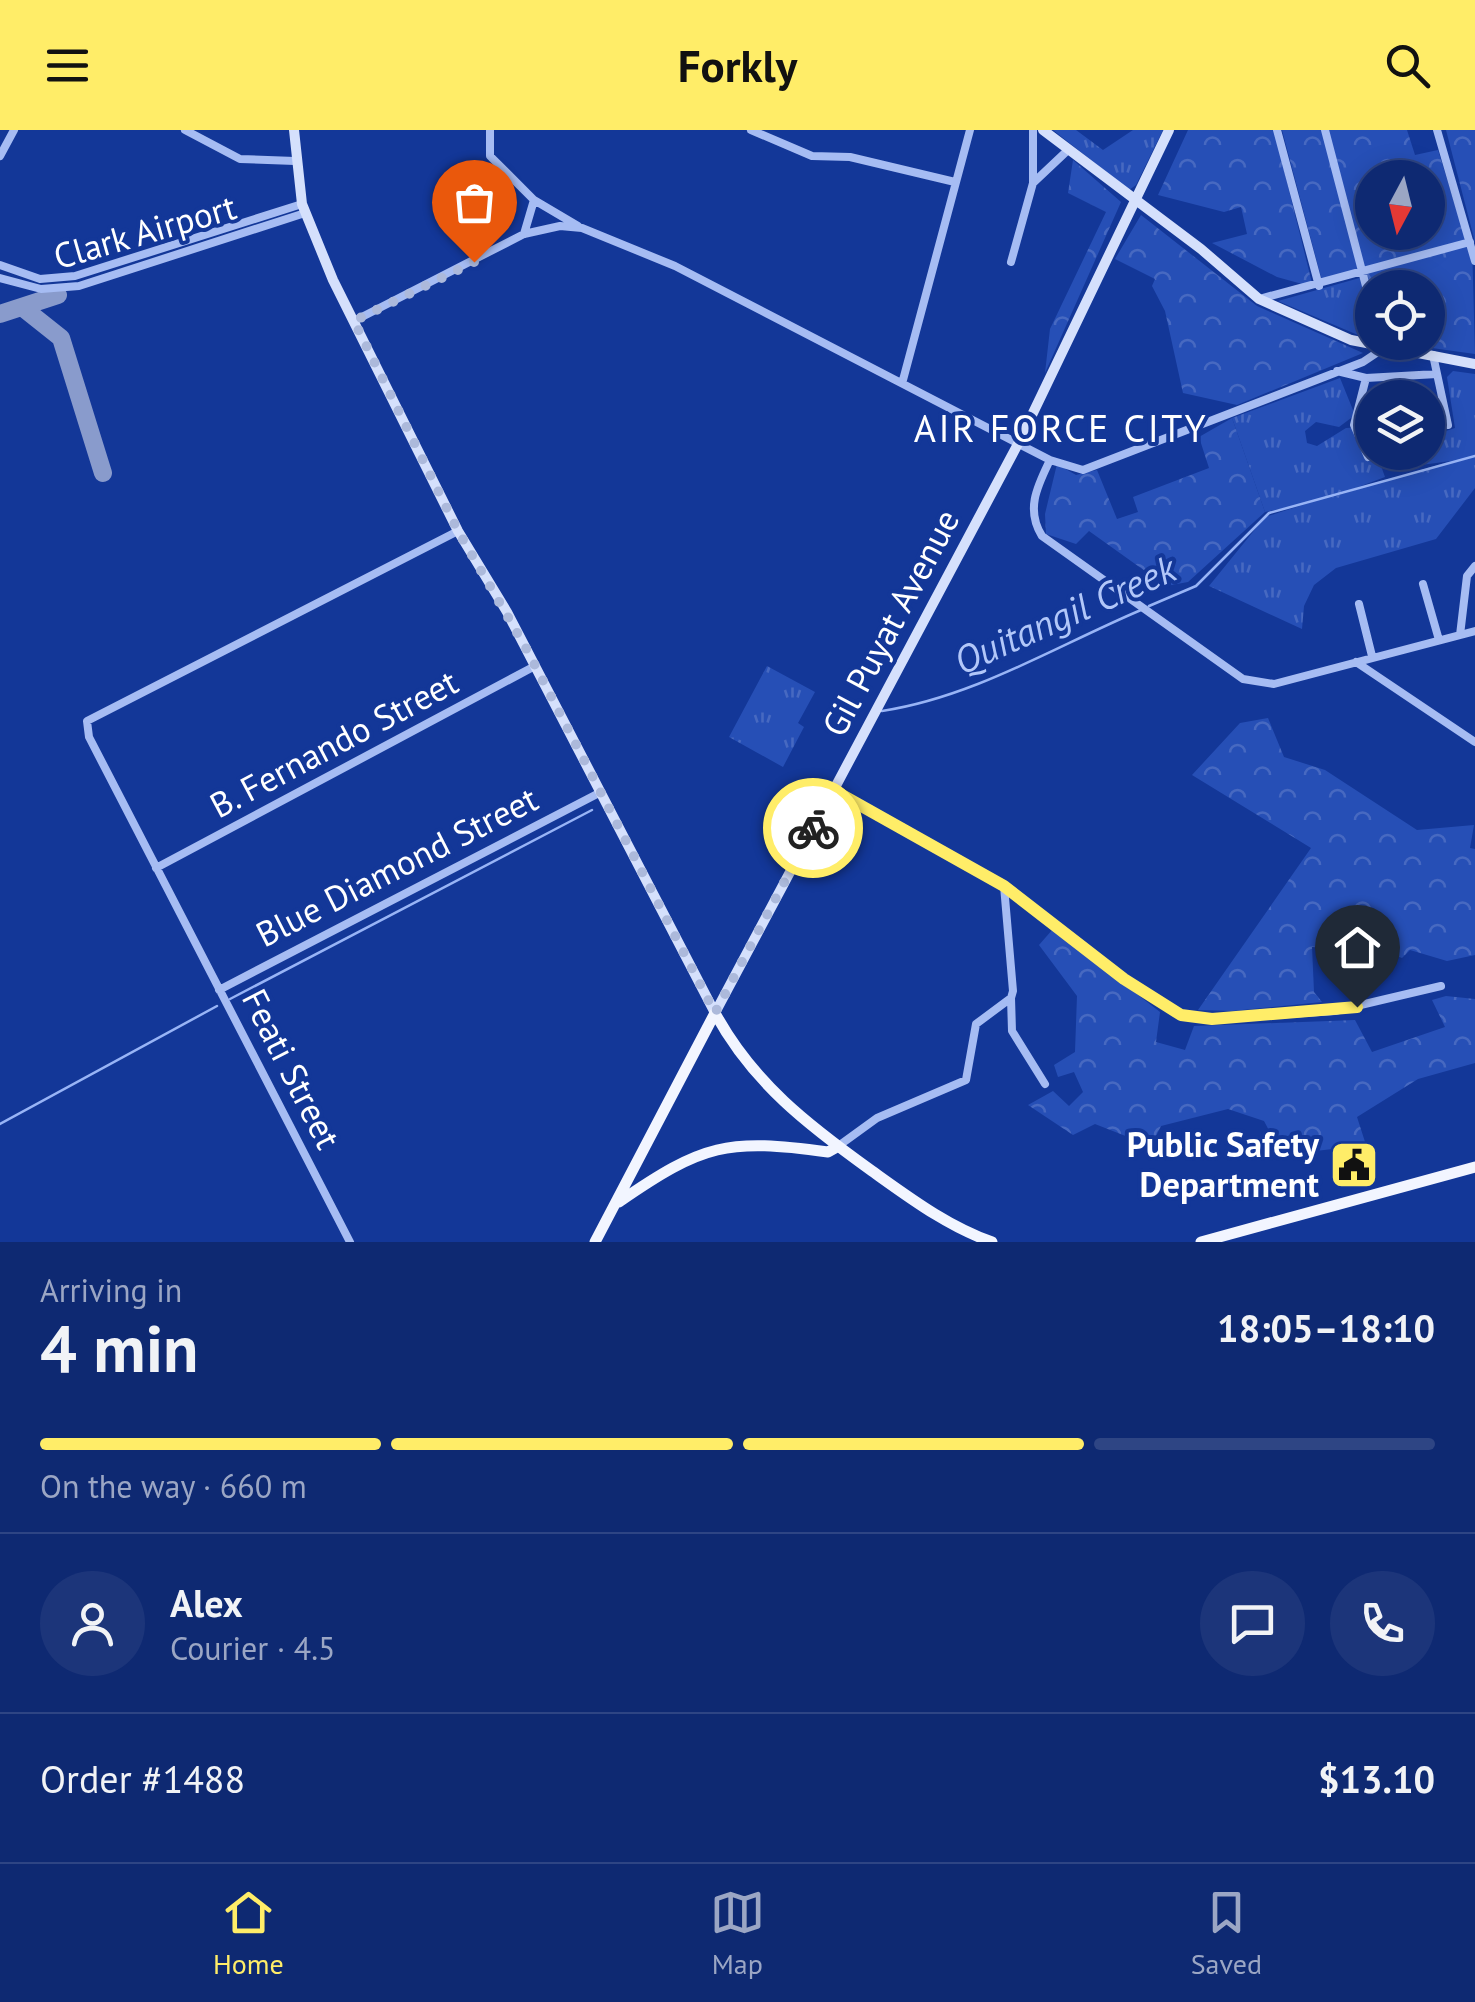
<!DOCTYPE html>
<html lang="en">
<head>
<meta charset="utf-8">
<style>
	:root { --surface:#0e2972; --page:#1c357a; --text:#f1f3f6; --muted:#9ba6c4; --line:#2e4584; --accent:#ffed68 }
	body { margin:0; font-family:"PT Sans",sans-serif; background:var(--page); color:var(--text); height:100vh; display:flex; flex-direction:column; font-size:38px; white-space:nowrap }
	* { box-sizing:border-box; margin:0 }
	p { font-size:32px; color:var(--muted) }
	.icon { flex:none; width:55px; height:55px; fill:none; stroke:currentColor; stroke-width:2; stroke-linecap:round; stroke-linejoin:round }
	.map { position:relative; height:1112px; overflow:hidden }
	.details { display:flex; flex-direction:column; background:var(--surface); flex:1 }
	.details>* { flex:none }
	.needle { width:65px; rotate:187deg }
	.fabs { position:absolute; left:1355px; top:30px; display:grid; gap:20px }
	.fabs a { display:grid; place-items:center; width:90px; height:90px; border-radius:50%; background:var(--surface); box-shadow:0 5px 25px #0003,0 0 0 2px var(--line); font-size:50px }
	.pin { position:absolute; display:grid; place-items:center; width:85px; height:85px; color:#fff; margin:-102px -42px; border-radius:50% 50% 50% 0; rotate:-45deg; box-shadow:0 0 10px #0007 }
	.pin .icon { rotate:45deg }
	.courier { position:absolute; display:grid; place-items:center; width:100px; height:100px; margin:-50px; border:8px solid #ffed68; border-radius:50%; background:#fff; color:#222; box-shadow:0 2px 12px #0007 }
	.head em { font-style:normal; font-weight:600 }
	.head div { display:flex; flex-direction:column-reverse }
	.head { display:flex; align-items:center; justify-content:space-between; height:170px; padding:0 40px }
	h1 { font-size:65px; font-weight:600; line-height:75px }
	.bar { display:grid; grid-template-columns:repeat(4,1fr); gap:15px 10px; align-content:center; height:120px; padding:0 40px }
	.bar i { height:12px; border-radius:8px; background:var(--line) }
	.bar .on { background:var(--accent) }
	.bar p { grid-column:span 4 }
	.line { display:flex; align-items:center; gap:25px; padding:0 40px; border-top:2px solid var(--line) }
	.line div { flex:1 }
	.round { display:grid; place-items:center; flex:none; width:105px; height:105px; border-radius:52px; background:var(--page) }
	header { display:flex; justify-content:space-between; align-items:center; height:130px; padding:0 40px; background:var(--accent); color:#111; font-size:45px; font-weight:600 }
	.tabs { display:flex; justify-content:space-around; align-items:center; height:140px; border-top:2px solid var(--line); background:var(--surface); font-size:28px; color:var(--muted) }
	.tabs a { display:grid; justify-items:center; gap:5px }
	.tabs .on { color:var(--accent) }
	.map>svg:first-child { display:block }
	.grass { fill:url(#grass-tufts) }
	.forest { fill:url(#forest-crowns); fill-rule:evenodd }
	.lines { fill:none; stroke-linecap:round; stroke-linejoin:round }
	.stream { stroke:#98b4f6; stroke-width:2.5 }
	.taxiway { stroke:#899bcc; stroke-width:18 }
	.street { stroke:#a6bcf3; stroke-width:8 }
	.secondary { stroke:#d5e0fc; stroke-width:10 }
	.primary { stroke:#f2f5ff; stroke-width:11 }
	.done { stroke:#acb9db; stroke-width:10; stroke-dasharray:0 18 }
	.route { stroke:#ffed68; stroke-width:12 }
	.labels { text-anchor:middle; stroke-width:8; stroke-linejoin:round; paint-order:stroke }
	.street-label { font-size:35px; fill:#fff; stroke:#133798 }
	.poi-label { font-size:35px; font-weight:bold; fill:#fff; stroke:#133798; text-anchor:end }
	.neighbourhood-label { font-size:38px; letter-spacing:2.5px; fill:#fff; stroke:#133798 }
	.water-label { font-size:38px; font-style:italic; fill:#b2c7f9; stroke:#133798 }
</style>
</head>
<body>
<header><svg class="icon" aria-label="menu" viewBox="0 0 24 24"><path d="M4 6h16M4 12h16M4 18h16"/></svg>Forkly<svg class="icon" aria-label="search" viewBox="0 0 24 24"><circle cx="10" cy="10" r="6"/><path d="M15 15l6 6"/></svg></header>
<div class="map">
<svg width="1475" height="1112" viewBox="0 0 1475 1112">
	<defs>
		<pattern id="grass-tufts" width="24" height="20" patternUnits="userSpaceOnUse" patternTransform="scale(2.5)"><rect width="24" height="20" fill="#264fb6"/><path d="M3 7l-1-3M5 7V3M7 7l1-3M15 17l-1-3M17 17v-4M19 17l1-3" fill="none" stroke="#4769c1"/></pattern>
		<pattern id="forest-crowns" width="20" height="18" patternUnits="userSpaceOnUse" patternTransform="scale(2.5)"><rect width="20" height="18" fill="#264fb6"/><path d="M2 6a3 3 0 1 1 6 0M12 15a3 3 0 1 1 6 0" fill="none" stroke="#4769c1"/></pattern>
	</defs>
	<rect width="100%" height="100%" fill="#133798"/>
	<path class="grass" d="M1053,0H1076L1103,20L1133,0H1163L1136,55L1129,60Z
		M1363,147L1372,211L1278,171Z
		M1453,241L1475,244V358L1436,409L1336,438L1314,455L1304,476L1302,499L1209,456L1265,387L1312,372L1265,382L1232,288L1340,248L1355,285L1339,297L1316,292L1305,301L1307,313L1317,316L1346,298L1367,297L1385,347L1329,368L1451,331L1421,335L1417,323L1428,322V307L1455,298L1447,247Z
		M767,536L815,562L798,593L804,597L783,637L729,607Z"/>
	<path class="forest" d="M1188,0H1274L1313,157L1277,147L1212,113L1247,104L1241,77L1224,82L1158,65Z
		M1282,0H1407L1415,25L1438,20L1466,111L1322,151ZM1372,48H1428V102H1372Z
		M1446,0H1475V112Z
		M1073,30L1121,72L1045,243L1050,199L1106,82L1068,63Z
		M1141,85L1257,176L1363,223L1237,275L1183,263L1165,181L1152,156L1155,149L1115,129Z
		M1472,113L1475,224L1396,213L1428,212V158H1372V171L1364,144Z
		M1232,288L1265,382L1188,452L1166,456L1089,401L1076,414L1046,404L1045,384L1057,334L1076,345L1097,340L1117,389L1138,382L1133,367L1209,338L1199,307Z
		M1268,588L1284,627L1325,640L1417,700L1474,695L1470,718L1475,719V825L1447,831L1410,820L1402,828L1382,820L1312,817L1314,862L1322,872L1232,881L1198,880L1311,718L1192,645L1240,593Z
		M1053,799L1160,882L1156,912L1185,920L1194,896L1355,890L1372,922L1445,897L1432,870L1446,866L1475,869V933L1418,949L1357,987L1366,1015L1282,1025L1264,991L1228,979L1161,996L1151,1016L1095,994L1073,1005L1028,975L1053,961L1069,976L1083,962L1074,942L1058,947L1054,935L1075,922L1077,866L1039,815Z"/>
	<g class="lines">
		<path class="stream" d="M1149,476L1196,456L1269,383L1475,326
			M882,581C974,567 1056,516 1141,480
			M230,869L592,680
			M0,994L217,876"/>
		<path class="taxiway" d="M22,177L61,208L103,343
			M0,184L58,165"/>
		<path class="street" d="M185,0L240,29L295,31
			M490,0V26L534,70L578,96
			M751,0L812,26L850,27L955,52
			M1277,0L1319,156
			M1325,0L1372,179
			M1437,0L1475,131
			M0,26L14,0
			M1033,53L1068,20
			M524,104L534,70
			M1011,132L1033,53V0
			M0,135L40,149L75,146L302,74
			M0,148L41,159L79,156L305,83
			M1259,169L1470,112
			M354,191L524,104L560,96L582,98L675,136L1050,330L1083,340L1363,232L1387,216
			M1433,225L1448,295
			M1337,241L1366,248
			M903,250L970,0
			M1368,327L1354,295L1366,248L1437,244
			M1050,330C1038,355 1025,379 1042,406L1243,549L1274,554L1475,501
			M1423,454L1439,510
			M1359,474L1372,526
			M1460,505L1467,446L1475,436
			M1356,532L1475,612
			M833,660L1004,756L1124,849L1181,885L1213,889L1335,881L1441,856
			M156,738L535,536
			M219,860L601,662
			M1011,868L1012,901L1045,954
			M837,1017L877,988L966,950L976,894L1011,868L1013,861L1004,756
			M350,1112L89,607L87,591L458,401"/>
		<path class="secondary" d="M294,0L302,74L333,150L458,401L507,482L715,883
			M1043,0L1201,119L1259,169L1351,210L1475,234
			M715,883L1019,312L1169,0"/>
		<path class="primary" d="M715,883C753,953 808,995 872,1041C910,1068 947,1096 992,1112
			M619,1072C703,1014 727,1008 828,1022L837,1017
			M595,1112L715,883
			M1201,1112L1475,1037"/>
	</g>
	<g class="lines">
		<path class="done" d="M474,132L354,191L458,401L527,520L715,883L813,698"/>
		<path class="route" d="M813,698L833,660L1004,756L1124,849L1181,885L1212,889L1357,877"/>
	</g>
	<defs>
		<g id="civic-square" transform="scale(2.5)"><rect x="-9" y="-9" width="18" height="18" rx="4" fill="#ffed68" stroke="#133798"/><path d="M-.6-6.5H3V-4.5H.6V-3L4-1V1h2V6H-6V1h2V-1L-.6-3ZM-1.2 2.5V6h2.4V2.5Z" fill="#111"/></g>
	</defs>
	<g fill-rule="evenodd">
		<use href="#civic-square" x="1354" y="1035"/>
	</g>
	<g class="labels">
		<g class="street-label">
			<text transform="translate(145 102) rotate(-16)" y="12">Clark Airport</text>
			<text transform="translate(891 493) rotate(-62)" y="12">Gil Puyat Avenue</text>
			<text transform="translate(334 614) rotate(-28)" y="12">B. Fernando Street</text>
			<text transform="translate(397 737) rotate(-27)" y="12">Blue Diamond Street</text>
			<text transform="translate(291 939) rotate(63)" y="12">Feati Street</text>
		</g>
		<g class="poi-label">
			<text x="1319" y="1027">Public Safety<tspan x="1319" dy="40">Department</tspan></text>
		</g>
		<g class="neighbourhood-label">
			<text x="1061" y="312">AIR FORCE CITY</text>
		</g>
		<g class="water-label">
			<text transform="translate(1065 485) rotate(-24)" y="13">Quitangil Creek</text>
		</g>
	</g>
</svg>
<div class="fabs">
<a><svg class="needle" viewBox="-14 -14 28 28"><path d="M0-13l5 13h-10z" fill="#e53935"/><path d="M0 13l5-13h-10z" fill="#9ba6c4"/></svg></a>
<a><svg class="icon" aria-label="locate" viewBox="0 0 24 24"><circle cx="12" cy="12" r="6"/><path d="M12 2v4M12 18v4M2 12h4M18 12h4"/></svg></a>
<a><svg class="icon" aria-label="layers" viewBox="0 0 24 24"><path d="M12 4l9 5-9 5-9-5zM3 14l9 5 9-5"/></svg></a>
</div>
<div class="pin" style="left:474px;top:132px;background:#ea580c"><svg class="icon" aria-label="bag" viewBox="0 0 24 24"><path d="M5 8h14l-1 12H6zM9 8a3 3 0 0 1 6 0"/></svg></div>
<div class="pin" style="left:1357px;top:877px;background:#1f2937"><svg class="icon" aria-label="home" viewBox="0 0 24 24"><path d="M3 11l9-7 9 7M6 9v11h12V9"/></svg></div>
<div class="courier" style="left:813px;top:698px"><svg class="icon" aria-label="bike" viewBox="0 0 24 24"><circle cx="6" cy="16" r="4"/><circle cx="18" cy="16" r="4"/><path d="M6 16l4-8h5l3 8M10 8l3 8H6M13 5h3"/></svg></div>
</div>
<section class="details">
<div class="head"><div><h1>4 min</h1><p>Arriving in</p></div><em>18:05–18:10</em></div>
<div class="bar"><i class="on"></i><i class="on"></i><i class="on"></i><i></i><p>On the way · 660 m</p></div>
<div class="line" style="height:180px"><a class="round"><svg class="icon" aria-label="person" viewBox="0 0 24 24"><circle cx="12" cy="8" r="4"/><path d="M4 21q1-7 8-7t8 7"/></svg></a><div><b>Alex</b><p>Courier · 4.5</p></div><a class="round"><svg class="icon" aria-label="chat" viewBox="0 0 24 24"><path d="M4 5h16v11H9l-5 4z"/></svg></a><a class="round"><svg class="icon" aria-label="phone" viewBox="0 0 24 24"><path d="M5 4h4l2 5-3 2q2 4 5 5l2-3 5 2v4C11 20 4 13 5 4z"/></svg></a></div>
<div class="line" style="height:130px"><div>Order #1488</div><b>$13.10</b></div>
</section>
<nav class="tabs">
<a class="on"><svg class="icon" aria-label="home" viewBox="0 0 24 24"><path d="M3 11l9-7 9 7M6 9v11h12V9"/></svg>Home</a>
<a><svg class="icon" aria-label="map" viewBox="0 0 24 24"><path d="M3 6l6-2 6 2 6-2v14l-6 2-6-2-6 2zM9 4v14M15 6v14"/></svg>Map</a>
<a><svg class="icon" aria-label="saved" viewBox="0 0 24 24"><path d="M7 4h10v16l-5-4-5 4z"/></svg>Saved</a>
</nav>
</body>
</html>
